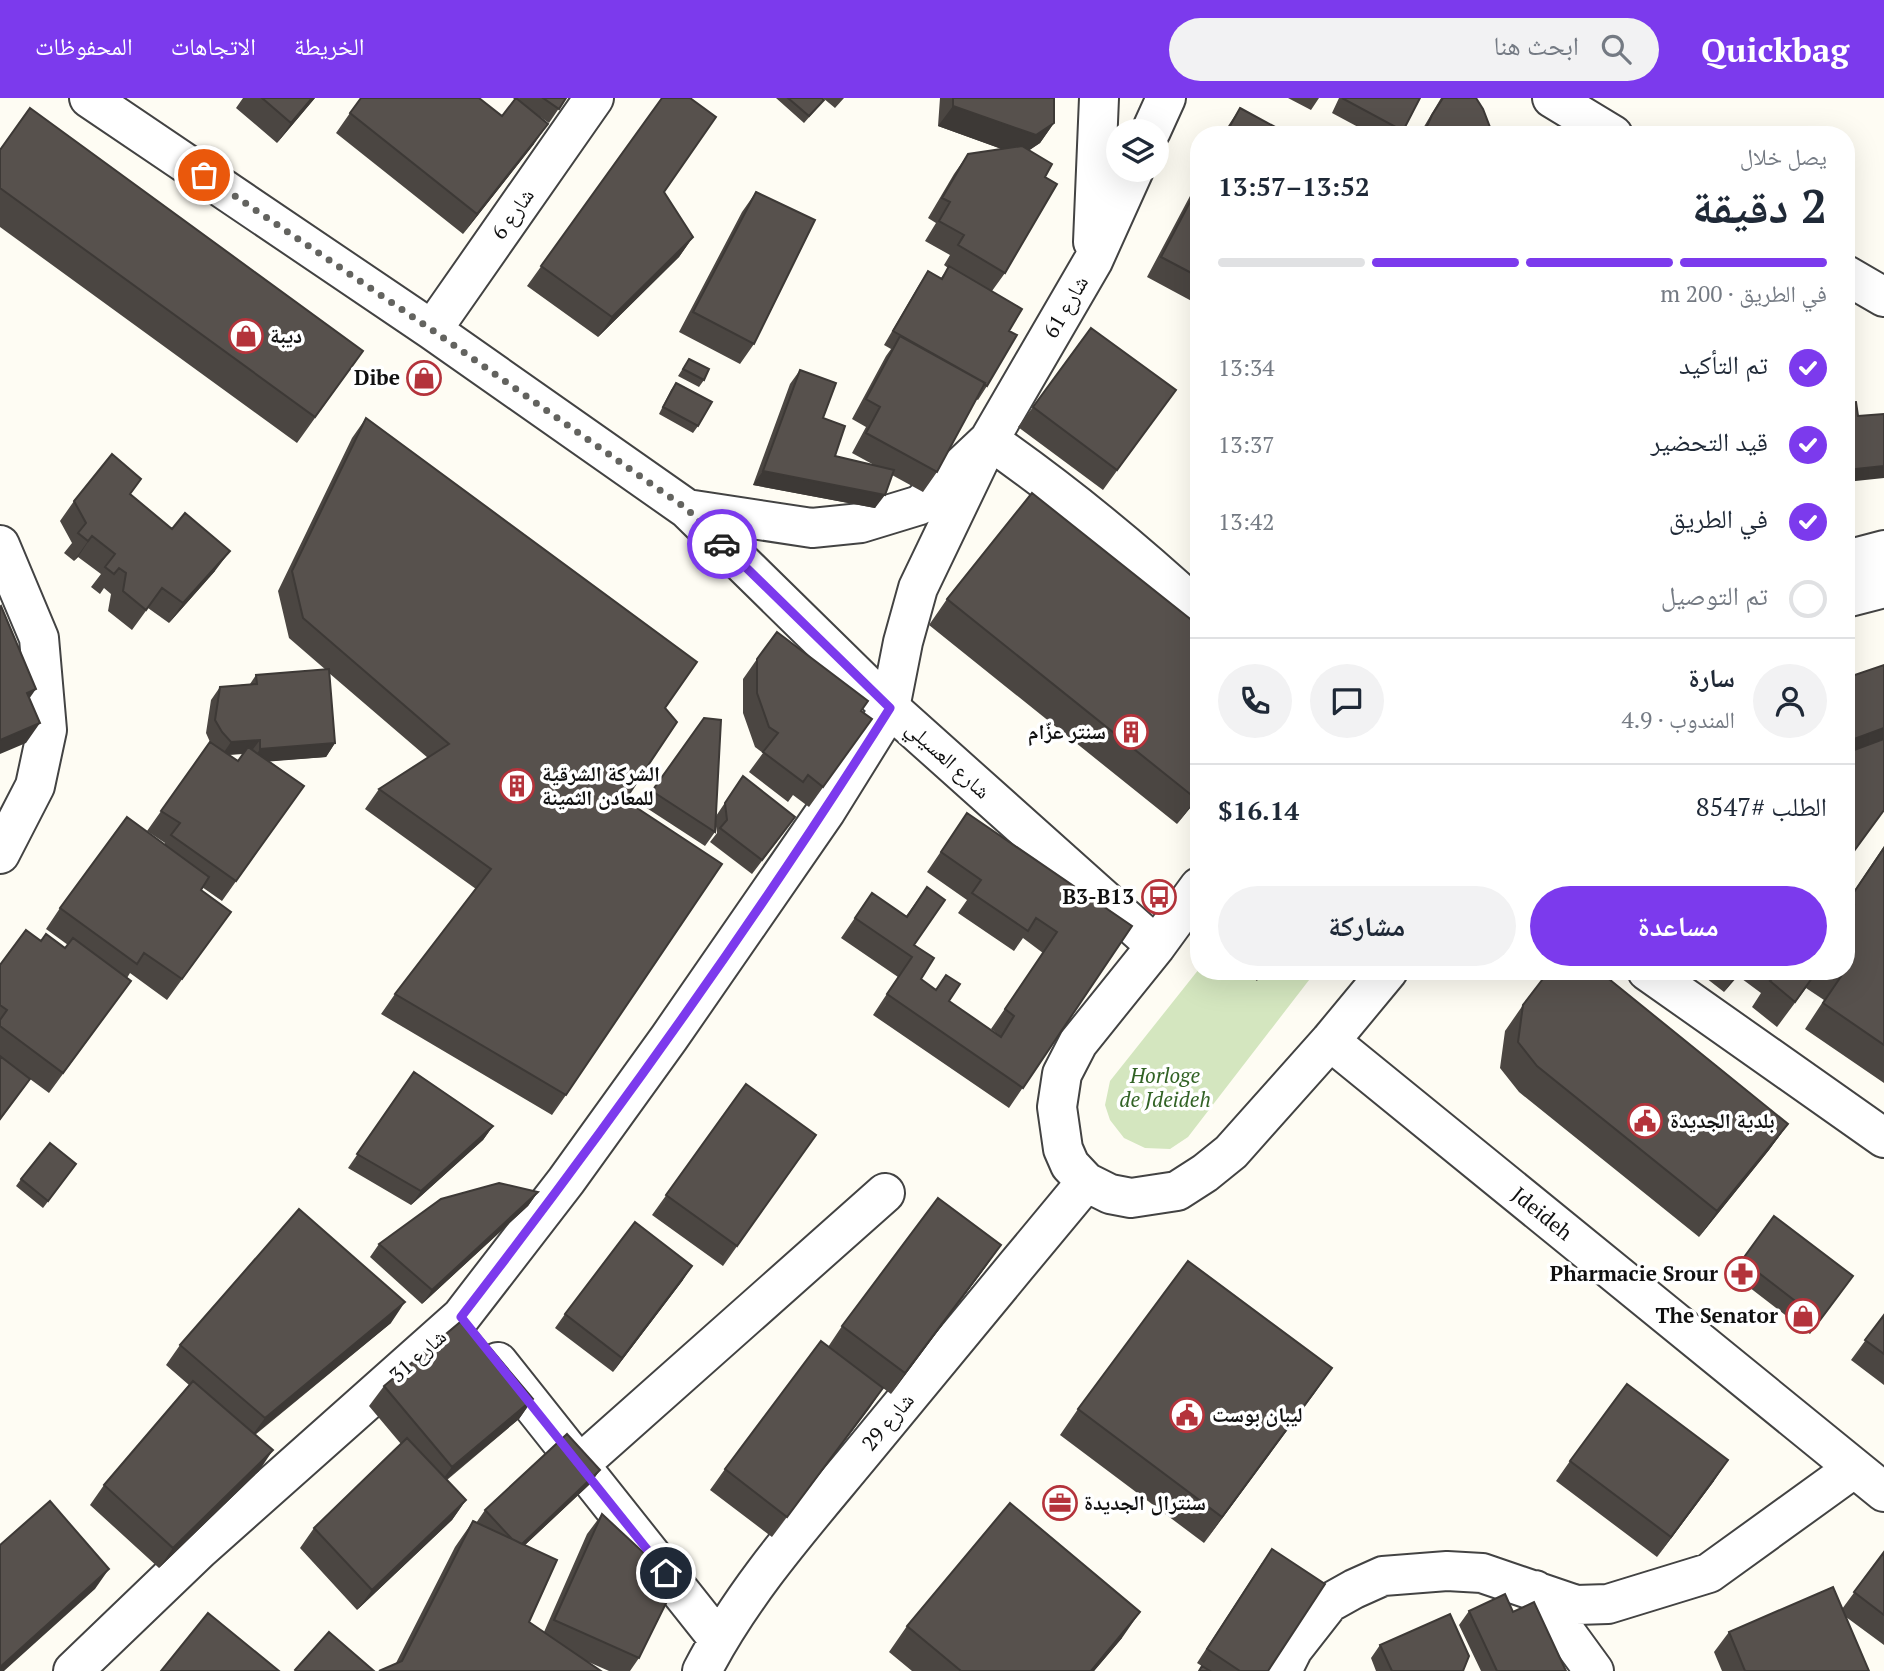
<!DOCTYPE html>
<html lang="ar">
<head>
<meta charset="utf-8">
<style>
	:root { --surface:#fff; --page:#f2f2f3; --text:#1f2937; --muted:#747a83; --line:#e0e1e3; --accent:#7c3aed }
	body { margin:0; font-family:"PT Serif","Noto Naskh Arabic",serif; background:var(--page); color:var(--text); direction:rtl; height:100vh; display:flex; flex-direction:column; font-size:26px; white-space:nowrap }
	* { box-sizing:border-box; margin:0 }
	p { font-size:23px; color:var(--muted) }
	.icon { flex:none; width:38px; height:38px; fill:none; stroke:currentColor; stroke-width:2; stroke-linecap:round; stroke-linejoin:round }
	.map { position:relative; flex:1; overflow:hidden; direction:ltr }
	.drawer { position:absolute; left:1190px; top:28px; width:665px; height:854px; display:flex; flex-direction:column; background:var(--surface); border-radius:28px; box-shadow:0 7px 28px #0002; direction:rtl }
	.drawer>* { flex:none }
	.fabs { position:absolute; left:1106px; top:21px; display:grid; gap:14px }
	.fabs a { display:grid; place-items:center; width:63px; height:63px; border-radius:50%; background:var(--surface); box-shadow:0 7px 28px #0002; font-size:35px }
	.pin { position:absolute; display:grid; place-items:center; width:60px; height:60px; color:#fff; margin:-30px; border:4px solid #fff; border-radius:50%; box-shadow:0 2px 7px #0007 }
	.courier { position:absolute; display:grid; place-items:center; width:70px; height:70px; margin:-35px; border:5px solid #7c3aed; border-radius:50%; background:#fff; color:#222; box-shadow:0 2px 9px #0007 }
	.headline em { font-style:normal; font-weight:700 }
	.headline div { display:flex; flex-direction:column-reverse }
	.headline { display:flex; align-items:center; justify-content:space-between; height:119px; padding:0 28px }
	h1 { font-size:46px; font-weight:700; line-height:52px }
	.bar { display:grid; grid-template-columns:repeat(4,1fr); gap:10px 7px; align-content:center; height:84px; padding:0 28px }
	.bar i { height:9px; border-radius:5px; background:var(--line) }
	.bar .current { background:var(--accent) }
	.bar p { grid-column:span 4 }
	.line { display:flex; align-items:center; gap:18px; padding:0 28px; border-top:2px solid var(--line) }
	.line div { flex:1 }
	.round { display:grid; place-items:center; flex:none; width:74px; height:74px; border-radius:37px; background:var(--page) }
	ol { padding:0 28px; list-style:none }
	li { display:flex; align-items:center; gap:21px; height:77px }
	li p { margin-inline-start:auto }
	li .icon { padding:7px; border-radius:50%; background:var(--accent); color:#fff; stroke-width:4 }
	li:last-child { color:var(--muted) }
	li i { width:38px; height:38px; border:4px solid var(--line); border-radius:50% }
	.cta { display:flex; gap:14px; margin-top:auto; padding:14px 28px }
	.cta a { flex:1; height:80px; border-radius:42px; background:var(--accent); color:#fff; font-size:28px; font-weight:700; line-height:80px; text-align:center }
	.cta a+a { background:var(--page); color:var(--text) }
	header { display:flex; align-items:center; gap:42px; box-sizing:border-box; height:98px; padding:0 35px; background:var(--accent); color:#fff }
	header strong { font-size:33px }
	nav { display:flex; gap:38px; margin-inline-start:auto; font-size:24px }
	.search { width:490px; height:63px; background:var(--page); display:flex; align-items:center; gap:18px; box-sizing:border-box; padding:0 24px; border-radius:38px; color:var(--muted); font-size:26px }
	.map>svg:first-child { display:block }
	.park { fill:#d4e6bf }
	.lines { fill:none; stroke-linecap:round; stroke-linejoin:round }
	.minor-casing { stroke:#434343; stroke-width:42 }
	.minor { stroke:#fff; stroke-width:38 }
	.wall { fill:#4b4642; fill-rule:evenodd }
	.shaded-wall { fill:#3d3936 }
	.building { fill:#57514d; stroke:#3d3936; stroke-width:2 }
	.done { stroke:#63635f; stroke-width:7; stroke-dasharray:0 12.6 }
	.route { stroke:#7c3aed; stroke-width:9 }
	.labels { text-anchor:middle; stroke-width:7; stroke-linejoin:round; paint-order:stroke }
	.street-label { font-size:21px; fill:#101010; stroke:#fff }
	.poi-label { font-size:21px; font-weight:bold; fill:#101010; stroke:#fff; text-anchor:start }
	.park-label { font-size:21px; font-style:italic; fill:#326225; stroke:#fff }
</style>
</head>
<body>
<header>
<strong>Quickbag</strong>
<div class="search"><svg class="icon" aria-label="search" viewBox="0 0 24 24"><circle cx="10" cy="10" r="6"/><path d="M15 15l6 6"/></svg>ابحث هنا</div>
<nav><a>الخريطة</a><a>الاتجاهات</a><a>المحفوظات</a></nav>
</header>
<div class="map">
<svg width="1884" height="1573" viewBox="0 0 1884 1573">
	<rect width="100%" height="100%" fill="#fefcf3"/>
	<path class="park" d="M1199,871V873H1316L1188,1039L1170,1051L1145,1050L1124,1040L1110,1022L1105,1007L1110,983Z"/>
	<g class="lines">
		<g class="minor-casing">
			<path id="minor" d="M89,0L432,232L687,411L890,610L1156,848
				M1552,0L1613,37
				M1151,33L1166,0
				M1093,144L1099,0
				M1846,177L1884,199
				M432,232L594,0
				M687,411L812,430L861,425L920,407L989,342C1062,393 1133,451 1199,512
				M0,447L39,540L47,632L35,688L0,756
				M1846,462L1884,452
				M1846,500L1884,490
				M1199,789L1156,848L1078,945L1062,976L1057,1009L1063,1051L1070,1067L1086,1084L1110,1096L1131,1100L1177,1093L1205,1075L1231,1054L1330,943L1388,873
				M1647,873L1884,1040
				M1330,943L1884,1394
				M498,1264L718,1541
				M580,1366L885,1095
				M1535,1492L1594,1573
				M73,1573L199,1452L461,1219L566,1083L669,940L826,713L890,610L903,544L918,490L989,342L1093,163L1134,72
				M702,1573C743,1493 805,1424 862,1355C937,1264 1011,1174 1086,1084
				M1282,1573L1293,1551L1329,1505L1354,1491L1383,1478L1447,1473L1482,1475L1576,1507L1608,1506L1709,1475L1853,1371"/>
		</g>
		<use href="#minor" class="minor"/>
	</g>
	<path class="wall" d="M243,0H315L277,45L236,10Z
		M513,0H566L549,25L536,16L534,46L463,136L336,35L350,15L502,18L515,2Z
		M662,0L664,94L693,139L679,159L598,239L527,188Z
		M776,0H822L824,2L804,25Z
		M823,0H844L835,10Z
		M940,0H1054V25L1040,45L1029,52L1045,79L1005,175L992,193L1009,233L987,288L978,302L976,301L937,374L923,394L892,377L875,410L753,387L790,286L800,272L823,320L835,358L874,367L852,355L866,329L852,321L886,258L891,251L884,247L919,187L928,173L941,180L948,170L944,167L950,157L925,143L936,125L928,120L954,76L968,56L1002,51L938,28Z
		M1288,0H1319L1311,12Z
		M1339,0H1420L1400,37H1373L1332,15Z
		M1441,0H1476L1493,37H1419Z
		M1240,10L1290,37H1222Z
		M0,52L363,253L297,345L0,129Z
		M1199,81V207L1147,179Z
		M756,94L754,246L740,266L679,234L742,114Z
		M689,261L704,282L699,289L678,278Z
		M676,285L698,328L693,335L659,316L671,292Z
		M1033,309L1161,312L1103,392L1018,329Z
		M366,320L665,610L625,702L566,997L552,1017L381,916L395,896L476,791L365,711L379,691L428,660L329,575L335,645L326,659L269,663L304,688L222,803L202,789L201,792L231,814L167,902L130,875L127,880L131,883L49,995L30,981L0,1022V867L41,843L65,850L68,847L46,831L60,810L165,746V745L147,733L210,644L206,635L211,602L220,589L250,586L256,577L326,572L289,540L278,493L352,340ZM243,656L238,663L229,657Z
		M141,381L130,396L215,473L169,525L148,510L132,532L108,513L111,496L104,490L100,496L91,489L101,476L78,459L74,463L64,455L72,445L60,423L74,403Z
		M947,501L1199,699L1177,726L929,527Z
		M757,561L861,613L872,621L809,709L793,697L788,704L749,674L763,655L755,649L743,615V581Z
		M704,620L716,718L743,678L785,733L752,776L710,744L717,735L715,722V734L705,748L642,707Z
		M967,715L1132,828L1009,1010L873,917L898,879L841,840L872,795L906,818L927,789L914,847L921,881L949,903L1000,938L991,931L1043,855L1023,840L1014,853L958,815L967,802L927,774Z
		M1884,748V985L1805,931L1824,902L1806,890L1777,929L1752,909L1761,895L1738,878L1724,894L1697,873H1846V805Z
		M1244,873H1263L1257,883Z
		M1523,907L1788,1026L1769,1052L1699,1139L1519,994L1500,970L1505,933Z
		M414,974L493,1028L483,1042L411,1107L348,1070Z
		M746,986L816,1037L723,1168L652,1117Z
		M71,1073L43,1110L16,1088L21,1081Z
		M538,1094L528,1108L422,1206L370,1159L379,1146Z
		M1742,1162L1853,1178L1810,1236L1732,1176Z
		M987,1167L891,1296L828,1249L842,1228Z
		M683,1182L613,1274L555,1230L565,1216Z
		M1884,1217V1287L1851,1262Z
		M391,1225L255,1337L259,1373L159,1470L90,1407L104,1387L189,1287L166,1267L180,1247Z
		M1332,1270L1204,1445L1060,1337L1078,1311Z
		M384,1288L533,1301L519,1321L447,1382L466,1402L452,1422L357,1512L300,1450L314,1430L401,1346L369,1308Z
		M883,1290L772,1439L710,1392L725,1371Z
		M1570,1363L1714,1383L1657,1459L1556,1383Z
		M600,1372L590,1386L525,1447L529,1524L544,1534L587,1436L602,1416L639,1560L630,1573H609L584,1562L396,1565L455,1449L473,1423L476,1425L485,1412Z
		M1884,1454V1547L1846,1519L1869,1573H1722L1714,1554L1729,1534L1842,1511Z
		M1262,1465L1268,1573H1210L1197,1565Z
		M1469,1513L1513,1514L1566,1573H1481L1459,1527Z
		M907,1528L1122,1540L1094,1573H912L889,1554Z
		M1380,1547L1463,1573H1376L1371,1560Z"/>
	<path class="shaded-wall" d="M312,0H315L277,45L291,25Z
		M953,8L1054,25L1040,45L1021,58L938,28Z
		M548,26L534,46L463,136L477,116Z
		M693,139L679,159L598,239L612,219Z
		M1884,368V380L1846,384V372Z
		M763,373L885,397L875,410L753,387Z
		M92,438L78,459L74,463L88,443Z
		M230,453L215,473L169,525L183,505Z
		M36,591L22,611L27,595Z
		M40,625L26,645L0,656V642Z
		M1884,630V646L1846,659V644Z
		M260,642L250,655L222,657L231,644Z
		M335,645L326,659L251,665L260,651Z
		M1199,696V699L1177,726Z
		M1738,873H1741L1724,894Z
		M1788,1026L1769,1052L1699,1139L1717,1113Z
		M493,1028L483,1042L411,1107L421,1093Z
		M538,1094L528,1108L422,1206L432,1192Z
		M1001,1147L987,1167L891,1296L905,1275Z
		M692,1168L683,1182L613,1274L622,1260Z
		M405,1204L391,1225L250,1340L265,1320Z
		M1332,1270L1314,1296L1204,1445L1222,1419Z
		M883,1290L869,1311L772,1439L787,1419Z
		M533,1301L519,1321L437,1389L452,1369Z
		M273,1352L259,1373L159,1470L173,1450Z
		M1728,1362L1714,1383L1657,1459L1671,1439Z
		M600,1372L590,1386L509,1462L519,1448Z
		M466,1402L452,1422L357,1512L372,1492Z
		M109,1471L95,1491L4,1573H0V1569Z
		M1140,1514L1122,1540L1094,1573H1091Z"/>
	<path class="building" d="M262,0H312L291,25Z
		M361,0H479L502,18L516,0L548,26L477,116L350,15Z
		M543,0H566L559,11Z
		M662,0H690L716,19L664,94L693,139L612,219L541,168Z
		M788,0H822L824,2L809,18Z
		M953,0H1054V25L1036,37L953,8Z
		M1342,0H1420L1403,33Z
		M1443,0H1476L1483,11L1493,37H1423L1432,17Z
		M30,10L363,253L315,319L0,90V52Z
		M1240,10L1290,37H1225Z
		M1022,48L1052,66L1045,79L1057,86L1005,175L958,147L964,137L939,123L950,104L942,100L968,56Z
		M1199,87V179L1161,159Z
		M756,94L815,122L754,246L693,214Z
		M949,168L1022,211L1009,233L1017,237L987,288L984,286L985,285L893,233L928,173L942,181Z
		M1091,230L1176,292L1117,372L1033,309Z
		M900,238L985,285L937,374L866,335L880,309L866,301Z
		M689,261L709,271L704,282L683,271Z
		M800,272L836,285L823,320L845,328L835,358L894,372L885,397L763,373Z
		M676,285L712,304L698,328L663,309Z
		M1856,304L1858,318L1884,316V368L1846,372V305Z
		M366,320L697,564L665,610L677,624L625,702L722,766L566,997L395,896L491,771L379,691L449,646L303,520L292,473Z
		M112,356L141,381L130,396L172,431L185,415L230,453L183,505L162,490L146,512L123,493L126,475L119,470L114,476L105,469L115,456L92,438L88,443L78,435L86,425L74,403Z
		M1032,395L1199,528V696L1195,700L947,501Z
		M1,508L36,591L27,595L40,625L0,642V509Z
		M777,534L868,603L861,613L872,621L823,689L808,677L803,684L763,654L778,635L769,629L757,595V561Z
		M1884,567V630L1846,644V580Z
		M329,571L335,645L260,651V642L231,644L222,634L215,622L220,589L257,586L256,577Z
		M704,620L721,622L715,734L652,693Z
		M1884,641V712L1846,764V655Z
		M210,644L238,663L248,649L304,688L236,783L171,737L180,725L161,713Z
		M743,678L795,719L762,762L720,730L727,722L725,705Z
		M967,715L1132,828L1023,990L887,896L912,859L855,820L872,795L907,819L927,789L945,802L914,847L934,860L921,881L936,892L946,877L960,886L949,903L1001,939L1014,918L1005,911L1057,834L1036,820L1028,833L972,795L981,782L941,754Z
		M127,719L209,779L201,792L231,814L182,881L144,855L137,866L60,810Z
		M1884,750V947L1823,905L1842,877L1837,873H1846V818L1854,807L1848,803Z
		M26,832L41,843L46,836L65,850L73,840L131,883L63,975L0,928V922L7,912L0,907V867Z
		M1549,873H1599L1788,1026L1717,1113L1537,968L1518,944L1523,907Z
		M1779,873H1817L1795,904L1770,883Z
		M0,958L30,981L0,1021Z
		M414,974L493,1028L421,1093L357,1056Z
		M746,986L816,1037L737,1148L666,1097Z
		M50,1045L76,1066L48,1103L21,1081Z
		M499,1085L538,1094L432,1192L379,1146L441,1101Z
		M938,1100L1001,1147L905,1275L842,1228Z
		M299,1111L405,1204L265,1320L180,1247Z
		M1774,1118L1853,1178L1820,1222L1742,1162Z
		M635,1124L692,1168L622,1260L565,1216Z
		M1188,1163L1332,1270L1222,1419L1078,1311Z
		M1884,1217V1256L1865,1242Z
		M465,1220L533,1301L452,1369L384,1288Z
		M821,1243L883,1290L787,1419L725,1371Z
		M193,1283L273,1352L173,1450L104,1387Z
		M1627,1286L1728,1362L1671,1439L1570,1363Z
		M567,1336L600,1372L522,1446L512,1441L485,1412Z
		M407,1340L466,1402L372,1492L314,1430Z
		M50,1403L109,1471L0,1569V1447Z
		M1010,1405L1140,1514L1091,1573H961L907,1528Z
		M602,1416L676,1485L639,1560L554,1522Z
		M473,1423L557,1462L529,1524L601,1573H379L402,1563Z
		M1272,1451L1325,1486L1268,1573H1240L1207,1551Z
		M1884,1454V1517L1854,1494Z
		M1833,1489L1869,1573H1745L1729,1534Z
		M1505,1496L1513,1514L1534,1504L1566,1573H1497L1469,1513Z
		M208,1515L279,1573H161Z
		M1450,1516L1469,1558L1463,1573H1392L1380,1547Z
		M329,1534L374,1573H296L295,1572Z
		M1202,1568L1210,1573H1199Z"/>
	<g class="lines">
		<path class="done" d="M204,77L432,232L687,411L722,446"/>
		<path class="route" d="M666,1475L461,1219C613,1022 757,821 890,610L722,446"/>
	</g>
	<defs>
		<g id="shop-ring" transform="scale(1.75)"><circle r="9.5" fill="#fff" stroke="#b4333b" stroke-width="1.5"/><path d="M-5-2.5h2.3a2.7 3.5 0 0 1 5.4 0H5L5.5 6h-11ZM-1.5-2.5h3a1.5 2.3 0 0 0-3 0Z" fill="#b4333b"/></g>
		<g id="building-ring" transform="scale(1.75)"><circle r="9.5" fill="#fff" stroke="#b4333b" stroke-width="1.5"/><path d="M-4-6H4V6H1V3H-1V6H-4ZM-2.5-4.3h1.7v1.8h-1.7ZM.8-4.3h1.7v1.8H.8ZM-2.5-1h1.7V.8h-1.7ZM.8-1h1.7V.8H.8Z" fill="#b4333b"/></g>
		<g id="bus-ring" transform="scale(1.75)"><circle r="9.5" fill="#fff" stroke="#b4333b" stroke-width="1.5"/><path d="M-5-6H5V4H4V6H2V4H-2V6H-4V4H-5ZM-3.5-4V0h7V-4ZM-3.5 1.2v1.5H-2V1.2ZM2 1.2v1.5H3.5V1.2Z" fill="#b4333b"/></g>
		<g id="civic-ring" transform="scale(1.75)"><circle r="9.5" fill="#fff" stroke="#b4333b" stroke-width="1.5"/><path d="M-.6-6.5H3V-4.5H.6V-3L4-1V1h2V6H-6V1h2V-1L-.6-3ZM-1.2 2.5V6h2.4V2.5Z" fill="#b4333b"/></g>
		<g id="pharmacy-ring" transform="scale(1.75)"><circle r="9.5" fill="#fff" stroke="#b4333b" stroke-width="1.5"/><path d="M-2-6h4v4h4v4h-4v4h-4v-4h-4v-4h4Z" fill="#b4333b"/></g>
		<g id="office-ring" transform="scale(1.75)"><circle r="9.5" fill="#fff" stroke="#b4333b" stroke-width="1.5"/><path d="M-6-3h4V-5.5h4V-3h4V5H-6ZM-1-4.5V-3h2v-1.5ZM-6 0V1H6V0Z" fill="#b4333b"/></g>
	</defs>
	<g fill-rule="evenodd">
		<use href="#shop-ring" x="246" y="238"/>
		<use href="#shop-ring" x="424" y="280"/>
		<use href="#building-ring" x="1131" y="634"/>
		<use href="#building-ring" x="517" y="688"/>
		<use href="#bus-ring" x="1159" y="799"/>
		<use href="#civic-ring" x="1645" y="1023"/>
		<use href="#pharmacy-ring" x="1742" y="1176"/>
		<use href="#shop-ring" x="1803" y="1218"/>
		<use href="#civic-ring" x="1187" y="1317"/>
		<use href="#office-ring" x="1060" y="1405"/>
	</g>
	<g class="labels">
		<g class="street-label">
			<text transform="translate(513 116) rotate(-55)" y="7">شارع 6</text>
			<text transform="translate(1066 209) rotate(-60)" y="7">شارع 61</text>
			<text transform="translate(948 662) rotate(42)" y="7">شارع العسيلي</text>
			<text transform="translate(1542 1116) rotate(39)" y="7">Jdeideh</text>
			<text transform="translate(418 1258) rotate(-42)" y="7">شارع 31</text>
			<text transform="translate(888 1324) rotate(-50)" y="7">شارع 29</text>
		</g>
		<g class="poi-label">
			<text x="270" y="245">ديبة</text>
			<text x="400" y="287" text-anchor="end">Dibe</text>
			<text x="1106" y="641" text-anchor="end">سنتر عزّام</text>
			<text x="542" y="683">الشركة الشرقية<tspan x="542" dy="24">للمعادن الثمينة</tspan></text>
			<text x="1134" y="806" text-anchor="end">B3-B13</text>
			<text x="1670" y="1030">بلدية الجديدة</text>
			<text x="1718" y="1183" text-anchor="end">Pharmacie Srour</text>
			<text x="1778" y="1225" text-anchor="end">The Senator</text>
			<text x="1212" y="1324">ليبان بوست</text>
			<text x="1084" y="1412">سنترال الجديدة</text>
		</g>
		<g class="park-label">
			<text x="1165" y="985">Horloge<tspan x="1165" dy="24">de Jdeideh</tspan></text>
		</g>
	</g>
</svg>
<div class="fabs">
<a><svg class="icon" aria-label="layers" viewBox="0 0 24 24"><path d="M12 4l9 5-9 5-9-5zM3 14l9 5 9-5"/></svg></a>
</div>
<div class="pin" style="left:204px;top:77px;background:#ea580c"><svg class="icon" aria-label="bag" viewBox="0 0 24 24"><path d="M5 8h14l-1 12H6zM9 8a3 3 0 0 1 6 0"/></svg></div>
<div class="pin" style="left:666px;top:1475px;background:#1f2937"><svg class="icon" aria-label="home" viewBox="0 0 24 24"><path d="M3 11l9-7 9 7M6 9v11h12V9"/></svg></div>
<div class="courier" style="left:722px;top:446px"><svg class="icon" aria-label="car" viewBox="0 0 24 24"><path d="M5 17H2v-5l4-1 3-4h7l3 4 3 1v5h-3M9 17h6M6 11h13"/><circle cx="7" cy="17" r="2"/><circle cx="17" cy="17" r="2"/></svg></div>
<section class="drawer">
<div class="headline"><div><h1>2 دقيقة</h1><p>يصل خلال</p></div><em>13:52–13:57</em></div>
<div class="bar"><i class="current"></i><i class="current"></i><i class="current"></i><i></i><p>في الطريق · 200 m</p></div>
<ol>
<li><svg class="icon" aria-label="check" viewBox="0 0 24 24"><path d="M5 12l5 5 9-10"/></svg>تم التأكيد<p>13:34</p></li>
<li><svg class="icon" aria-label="check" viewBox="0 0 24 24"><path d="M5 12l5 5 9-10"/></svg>قيد التحضير<p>13:37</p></li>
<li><svg class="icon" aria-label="check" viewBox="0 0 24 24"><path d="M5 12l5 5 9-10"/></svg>في الطريق<p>13:42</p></li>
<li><i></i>تم التوصيل</li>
</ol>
<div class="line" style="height:126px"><a class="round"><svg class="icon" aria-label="person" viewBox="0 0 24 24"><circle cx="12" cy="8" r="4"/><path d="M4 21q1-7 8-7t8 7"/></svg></a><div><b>سارة</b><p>المندوب · 4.9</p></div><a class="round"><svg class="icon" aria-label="chat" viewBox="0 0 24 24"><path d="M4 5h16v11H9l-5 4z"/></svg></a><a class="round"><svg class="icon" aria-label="phone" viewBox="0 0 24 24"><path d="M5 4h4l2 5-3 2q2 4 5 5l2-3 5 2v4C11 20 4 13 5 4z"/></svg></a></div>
<div class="line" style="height:91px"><div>الطلب #8547</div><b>$16.14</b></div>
<div class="cta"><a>مساعدة</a><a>مشاركة</a></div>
</section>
</div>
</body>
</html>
